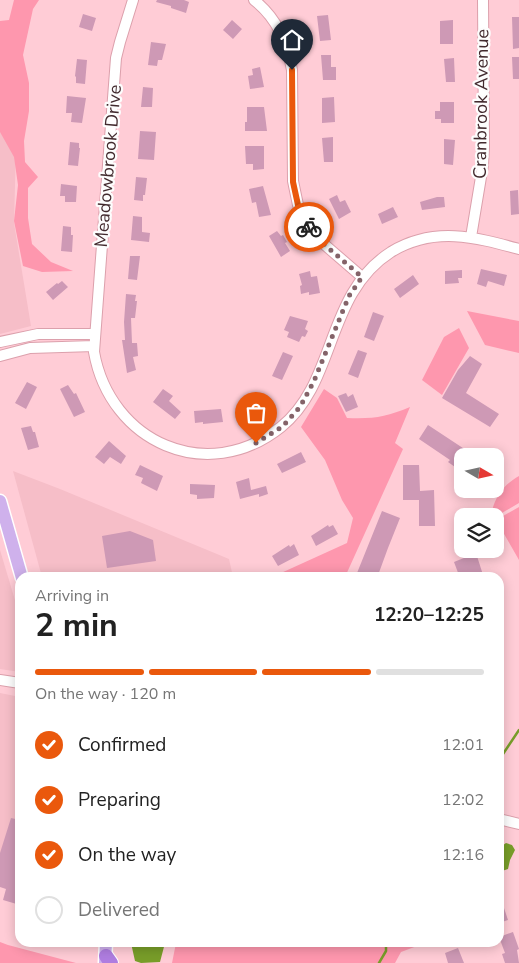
<!DOCTYPE html>
<html lang="en">
<head>
<meta charset="utf-8">
<style>
	:root { --surface:#fff; --page:#f2f2f2; --text:#222; --muted:#767676; --line:#e0e0e0; --accent:#ea580c }
	body { margin:0; font-family:"Nunito Sans",sans-serif; background:var(--page); color:var(--text); height:100vh; display:flex; flex-direction:column; font-size:19px; white-space:nowrap }
	* { box-sizing:border-box; margin:0 }
	p { font-size:16px; color:var(--muted) }
	.icon { flex:none; width:28px; height:28px; fill:none; stroke:currentColor; stroke-width:2; stroke-linecap:round; stroke-linejoin:round }
	.map { position:relative; flex:1; overflow:hidden }
	.side { position:absolute; left:15px; top:572px; width:489px; height:375px; display:flex; flex-direction:column; background:var(--surface); border-radius:15px; box-shadow:0 2px 12px #0003 }
	.side>* { flex:none }
	.needle { width:32px; rotate:99deg }
	.controls { position:absolute; left:454px; top:448px; display:grid; gap:10px }
	.controls a { display:grid; place-items:center; width:50px; height:50px; border-radius:10px; background:var(--surface); box-shadow:0 2px 12px #0003; font-size:25px }
	.pin { position:absolute; display:grid; place-items:center; width:42px; height:42px; color:#fff; margin:-51px -21px; border-radius:50% 50% 50% 0; rotate:-45deg; box-shadow:0 0 5px #0007 }
	.pin .icon { rotate:45deg }
	.courier { position:absolute; display:grid; place-items:center; width:50px; height:50px; margin:-25px; border:4px solid #ea580c; border-radius:50%; background:#fff; color:#222; box-shadow:0 1px 6px #0007 }
	.summary em { font-style:normal; font-weight:700 }
	.summary div { display:flex; flex-direction:column-reverse }
	.summary { display:flex; align-items:center; justify-content:space-between; height:85px; padding:0 20px }
	h1 { font-size:32px; font-weight:700; line-height:38px }
	.bar { display:grid; grid-template-columns:repeat(4,1fr); gap:8px 5px; align-content:center; height:60px; padding:0 20px }
	.bar i { height:6px; border-radius:4px; background:var(--line) }
	.bar .current { background:var(--accent) }
	.bar p { grid-column:span 4 }
	ol { padding:0 20px; list-style:none }
	li { display:flex; align-items:center; gap:15px; height:55px }
	li p { margin-inline-start:auto }
	li .icon { padding:5px; border-radius:50%; background:var(--accent); color:#fff; stroke-width:4 }
	li:last-child { color:var(--muted) }
	li i { width:28px; height:28px; border:2px solid var(--line); border-radius:50% }
	.map>svg:first-child { display:block }
	.built { fill:#f6bec8 }
	.green { fill:#fe97ae }
	.water { fill:#789d29 }
	.lines { fill:none; stroke-linecap:round; stroke-linejoin:round }
	.stream { stroke:#789d29; stroke-width:2.5 }
	.building { fill:#ce99b5 }
	.minor-casing { stroke:#dca0ac; stroke-width:12 }
	.major-casing { stroke:#fff; stroke-width:15 }
	.highway-casing { stroke:#fff; stroke-width:16 }
	.minor { stroke:#fff; stroke-width:10 }
	.major { stroke:#cfb1ec; stroke-width:12 }
	.highway { stroke:#af7de0; stroke-width:14 }
	.done { stroke:#846369; stroke-width:5; stroke-dasharray:0 9 }
	.route { stroke:#ea580c; stroke-width:6 }
	.labels { text-anchor:middle; stroke-width:4.5; stroke-linejoin:round; paint-order:stroke }
	.street-label { font-size:18px; fill:#422a2e; stroke:#fdfdfd }
</style>
</head>
<body>
<div class="map">
<svg width="519" height="963" viewBox="0 0 519 963">
	<rect width="100%" height="100%" fill="#ffccd6"/>
	<path class="built" d="M0,108L17,110L14,223L31,326L0,334Z
		M13,471L60,489L229,559L233,577H42Z
		M0,550L20,617V672L0,669Z
		M0,693L20,697V869L0,862Z"/>
	<path class="green" d="M14,0H39L33,9L23,55L29,83V111L24,141L25,162L38,177L28,188V218L32,244L51,262L73,271L42,272L23,266L14,221L18,185L14,157L0,132V21L9,20Z
		M467,311L519,321V353L485,345Z
		M459,328L469,348L442,395L422,380L444,337Z
		M324,389L337,398L347,418C374,419 386,417 410,407L395,443L403,449L345,577L270,578L347,543L353,518L342,500L325,460L301,427Z
		M519,476V503L495,517L491,516C494,498 503,485 519,476Z
		M519,507V560L496,520Z
		M0,942L8,945L76,963H0Z
		M176,943V942L425,943L401,952L395,963H172Z"/>
	<path class="water" d="M506,843L512,845L515,850L510,860L508,869L502,871H499V848Z
		M131,943H165L160,962L141,963L135,961Z"/>
	<g class="lines">
		<path class="stream" d="M499,760L519,730
			M379,963L386,951V942"/>
	</g>
	<path class="building" d="M157,0H184L189,2L186,13L171,8V6L156,2Z
		M83,14L96,18L92,31L79,27Z
		M328,15L331,40L320,41L317,16Z
		M512,17H519V48L513,49Z
		M232,20L242,29L233,39L223,30Z
		M453,20V44H440V21Z
		M151,42L166,44L162,60H158L157,66L148,65Z
		M321,55H331V67H336V80H323Z
		M512,57H519V79H513Z
		M454,58L455,82H446L444,59Z
		M77,59L87,60L85,84L76,83V77L75,76Z
		M260,67L264,87L250,89L248,76L253,75L252,69Z
		M143,87L153,88L152,107H141Z
		M67,96L86,98L82,123L71,122L72,113H66Z
		M334,97L335,122L322,123V98Z
		M440,102H454V123H441V119H435V111H440Z
		M247,107H264L267,131H245V122H247Z
		M140,131L156,132L154,160L138,159Z
		M333,137V162H324L322,138Z
		M444,139L455,140L453,165L444,164Z
		M70,142L79,143V148H80L78,166L68,165Z
		M245,146H264V169L253,170V164H246Z
		M136,177L147,178L145,195H143V201L134,200Z
		M61,184L77,186L76,202H65V196H60Z
		M263,186L271,215L259,217L256,202L252,203L249,189Z
		M518,190L519,214L511,215L510,191Z
		M337,195L340,202L345,200L351,212L339,219L329,199Z
		M437,197H444L445,207L422,210L420,202Z
		M393,207L398,217L382,224L378,214Z
		M133,216L142,217V232L150,233L149,242L131,240Z
		M63,226L71,227V235H73L72,252L61,251Z
		M277,231L281,236L283,235L287,242L285,243L290,251L281,257L269,236Z
		M130,256H140L137,280L128,279Z
		M481,269L507,275L504,286L488,281L486,287L477,284Z
		M462,270V278H458L459,283L445,284V271Z
		M310,271L311,277L317,276L320,293L309,295V292L301,294L300,286L302,285L299,274Z
		M413,275L419,284L400,298L394,289Z
		M62,281L68,287L53,300L46,292L57,283L58,284Z
		M126,294L136,295L135,301H137L135,318H131L132,343H137L138,356L133,357L136,370L127,373L122,340H125L124,322Z
		M373,312L384,316L374,341L364,337Z
		M290,316L308,321L305,329L308,331L305,337L302,336L299,342L287,337L289,332L284,330Z
		M358,350L367,353L358,378L348,374Z
		M283,352L293,356L282,380L272,376Z
		M470,356L482,364L466,393L499,414L490,427L442,398L458,370Z
		M27,382L37,387L26,409L15,403Z
		M68,385L74,394L76,393L85,412L74,417L60,389Z
		M163,389L173,396L169,401L181,412L175,419L153,402Z
		M346,393L348,397L353,394L358,407L346,412L338,396Z
		M263,396L267,404L246,415L241,405L256,397L257,399Z
		M221,409L223,422L203,424V422L195,423L194,411Z
		M428,425L475,456H462V472L448,462L450,460L419,439Z
		M31,426L33,432H35L39,447L28,450L21,428Z
		M109,441L126,456L121,464L110,457L104,464L95,457Z
		M301,452L306,462L282,473L277,464Z
		M140,465L163,476L157,491L141,483L143,478L135,475Z
		M403,465H419L420,491L434,490L435,526H419V500H403Z
		M249,478L251,490L266,486L268,494L259,497V494L240,499L236,482Z
		M190,484L215,485L214,498L197,499V495L190,494Z
		M382,511L400,518L388,548L377,578H355Z
		M328,525L329,527L333,525L338,534L316,546L311,536Z
		M130,531L153,540L156,561L107,568L102,536Z
		M294,544L299,555L278,566L272,556L289,545L290,547Z
		M476,553L484,578H460L454,562Z
		M11,818L20,820V905L3,900L6,889L0,887V853Z
		M499,896H500L508,920L499,923Z
		M513,932L519,949L517,950L519,963H505L502,954L505,953L499,937Z
		M458,948L464,963H448L445,953Z"/>
	<g class="lines">
		<g class="minor-casing">
			<path id="minor" d="M133,0L120,42L116,58L94,352C110,442 207,486 281,427C337,382 325,294 391,252C434,226 475,237 519,249
				M254,0C277,18 287,42 292,70L293,181L298,205L303,218L318,239L362,277
				M471,237L483,165L484,147L483,0
				M0,342L38,334H94
				M0,356L30,348L94,346
				M0,680L20,683
				M499,819L519,824"/>
		</g>
		<g class="major-casing">
			<path id="major" d="M0,501L22,578
				M105,963L106,942"/>
		</g>
		<g class="highway-casing">
			<path id="highway" d="M106,956L111,963"/>
		</g>
		<use href="#minor" class="minor"/>
		<use href="#major" class="major"/>
		<use href="#highway" class="highway"/>
	</g>
	<g class="lines">
		<path class="done" d="M256,443L282,427L300,407L314,381L349,296L362,277L318,239L309,227"/>
		<path class="route" d="M292,70L293,182L298,205L309,227"/>
	</g>
	<g class="labels">
		<g class="street-label">
			<text transform="translate(481 104) rotate(-89)" y="6">Cranbrook Avenue</text>
			<text transform="translate(108 166) rotate(-85)" y="6">Meadowbrook Drive</text>
		</g>
	</g>
</svg>
<div class="controls">
<a><svg class="needle" viewBox="-14 -14 28 28"><path d="M0-13l5 13h-10z" fill="#e53935"/><path d="M0 13l5-13h-10z" fill="#767676"/></svg></a>
<a><svg class="icon" aria-label="layers" viewBox="0 0 24 24"><path d="M12 4l9 5-9 5-9-5zM3 14l9 5 9-5"/></svg></a>
</div>
<div class="pin" style="left:256px;top:443px;background:#ea580c"><svg class="icon" aria-label="bag" viewBox="0 0 24 24"><path d="M5 8h14l-1 12H6zM9 8a3 3 0 0 1 6 0"/></svg></div>
<div class="pin" style="left:292px;top:70px;background:#1f2937"><svg class="icon" aria-label="home" viewBox="0 0 24 24"><path d="M3 11l9-7 9 7M6 9v11h12V9"/></svg></div>
<div class="courier" style="left:309px;top:227px"><svg class="icon" aria-label="bike" viewBox="0 0 24 24"><circle cx="6" cy="16" r="4"/><circle cx="18" cy="16" r="4"/><path d="M6 16l4-8h5l3 8M10 8l3 8H6M13 5h3"/></svg></div>
<section class="side">
<div class="summary"><div><h1>2 min</h1><p>Arriving in</p></div><em>12:20–12:25</em></div>
<div class="bar"><i class="current"></i><i class="current"></i><i class="current"></i><i></i><p>On the way · 120 m</p></div>
<ol>
<li><svg class="icon" aria-label="check" viewBox="0 0 24 24"><path d="M5 12l5 5 9-10"/></svg>Confirmed<p>12:01</p></li>
<li><svg class="icon" aria-label="check" viewBox="0 0 24 24"><path d="M5 12l5 5 9-10"/></svg>Preparing<p>12:02</p></li>
<li><svg class="icon" aria-label="check" viewBox="0 0 24 24"><path d="M5 12l5 5 9-10"/></svg>On the way<p>12:16</p></li>
<li><i></i>Delivered</li>
</ol>
</section>
</div>
</body>
</html>
